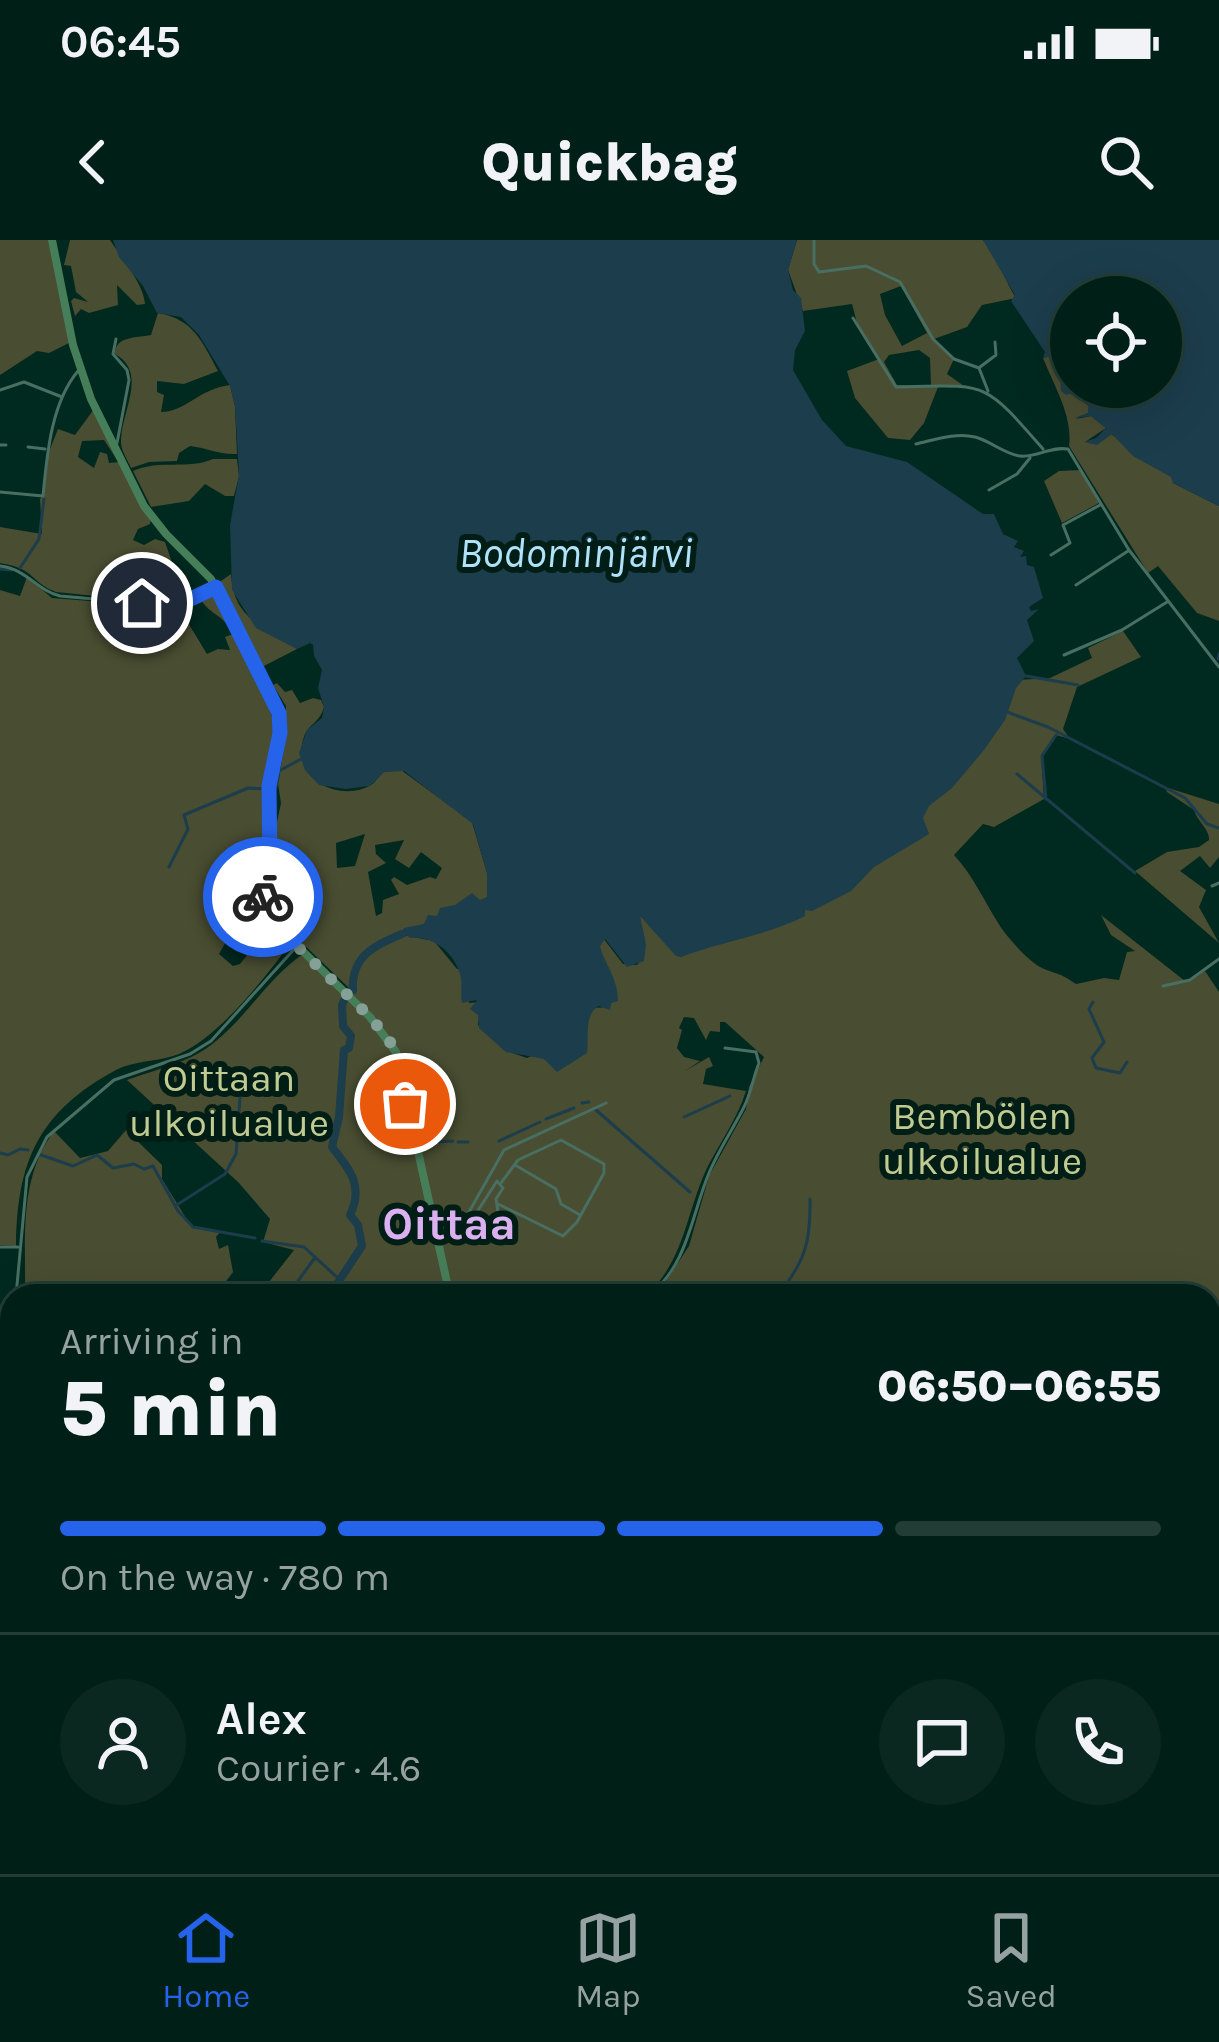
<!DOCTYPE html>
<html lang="en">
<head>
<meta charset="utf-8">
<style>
	:root { --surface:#001f17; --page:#0a2720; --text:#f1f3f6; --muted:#95a2a1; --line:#223d36; --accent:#2563eb }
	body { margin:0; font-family:Karla,sans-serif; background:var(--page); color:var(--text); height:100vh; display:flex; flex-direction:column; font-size:45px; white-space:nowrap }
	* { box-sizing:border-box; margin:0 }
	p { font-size:39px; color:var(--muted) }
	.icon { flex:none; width:66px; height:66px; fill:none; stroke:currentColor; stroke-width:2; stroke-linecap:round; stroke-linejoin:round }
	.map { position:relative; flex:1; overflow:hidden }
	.sheet { position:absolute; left:0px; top:1044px; width:1221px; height:591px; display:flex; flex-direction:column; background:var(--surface); border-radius:36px 36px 0 0; box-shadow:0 12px 48px #0002,0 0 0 3px var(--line) }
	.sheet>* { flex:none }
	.controls { position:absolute; left:1050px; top:36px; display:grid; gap:24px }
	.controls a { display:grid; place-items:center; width:132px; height:132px; border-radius:50%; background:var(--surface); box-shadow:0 12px 48px #0002,0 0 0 3px var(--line); font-size:60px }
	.pin { position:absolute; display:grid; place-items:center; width:102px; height:102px; color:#fff; margin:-51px; border:6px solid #fff; border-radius:50%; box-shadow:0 3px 12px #0007 }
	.courier { position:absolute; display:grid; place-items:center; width:120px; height:120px; margin:-60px; border:9px solid #2563eb; border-radius:50%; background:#fff; color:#222; box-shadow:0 3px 15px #0007 }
	.headline em { font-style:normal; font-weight:800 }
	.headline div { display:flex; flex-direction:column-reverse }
	.headline { display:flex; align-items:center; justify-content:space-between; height:204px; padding:0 60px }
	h1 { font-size:78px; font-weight:800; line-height:90px }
	.bar { display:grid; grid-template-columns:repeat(4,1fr); gap:18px 12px; align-content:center; height:144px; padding:0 60px }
	.bar i { height:15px; border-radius:9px; background:var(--line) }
	.bar .selected { background:var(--accent) }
	.bar p { grid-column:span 4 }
	.line { display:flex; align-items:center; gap:30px; padding:0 60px; border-top:3px solid var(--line) }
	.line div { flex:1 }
	.round { display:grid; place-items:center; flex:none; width:126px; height:126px; border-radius:63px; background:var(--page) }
	.status { display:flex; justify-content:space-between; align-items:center; height:84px; padding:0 60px; background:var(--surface); direction:ltr }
	.status svg { height:33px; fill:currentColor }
	header { display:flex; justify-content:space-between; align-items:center; height:156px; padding:0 60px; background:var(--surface); font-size:54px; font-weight:800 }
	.menu { display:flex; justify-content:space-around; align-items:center; height:168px; border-top:3px solid var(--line); background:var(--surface); font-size:33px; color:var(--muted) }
	.menu a { display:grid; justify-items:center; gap:6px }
	.menu .selected { color:var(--accent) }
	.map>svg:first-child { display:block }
	.green { fill:#494d31; fill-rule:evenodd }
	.water { fill:#1c3d4c; fill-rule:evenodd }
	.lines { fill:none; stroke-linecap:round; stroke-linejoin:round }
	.stream { stroke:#1c3d4c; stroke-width:3 }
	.river { stroke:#1c3d4c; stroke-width:8 }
	.street { stroke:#486f62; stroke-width:3 }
	.secondary { stroke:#477e5a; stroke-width:8 }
	.highway { stroke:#46a247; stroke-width:10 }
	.done { stroke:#84a097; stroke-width:12; stroke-dasharray:0 21.6 }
	.route { stroke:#2563eb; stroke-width:15 }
	.labels { text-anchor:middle; stroke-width:12; stroke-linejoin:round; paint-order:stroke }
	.park-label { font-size:39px; fill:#c1ca91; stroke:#011e16 }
	.water-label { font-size:42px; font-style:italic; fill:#b0e3fa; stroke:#011e16 }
	.quarter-label { font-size:45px; font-weight:bold; fill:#dab0f1; stroke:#011e16 }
</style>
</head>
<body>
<div class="status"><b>06:45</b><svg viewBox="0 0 49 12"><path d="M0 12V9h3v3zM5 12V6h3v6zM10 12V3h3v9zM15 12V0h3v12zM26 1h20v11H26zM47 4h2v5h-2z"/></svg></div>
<header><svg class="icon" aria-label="back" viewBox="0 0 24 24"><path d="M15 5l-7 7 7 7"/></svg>Quickbag<svg class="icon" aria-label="search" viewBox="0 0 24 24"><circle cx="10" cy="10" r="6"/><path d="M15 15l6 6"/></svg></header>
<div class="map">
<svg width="1219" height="1634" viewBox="0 0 1219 1634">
	<rect width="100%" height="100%" fill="#00291f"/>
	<path class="green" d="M0,0H51L71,102L49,113L37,111L0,135Z
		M70,0H110C120,16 144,44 145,64L137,65L117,45L118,65L89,73L81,69L75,76L71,61L74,58L88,62L76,52L71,26L64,25Z
		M797,0H983C998,17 1004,39 1016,58L982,65L967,87L934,99L954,119L947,134L964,146L938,147L924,183L910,200L888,198L855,158L847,131L879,119L858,87L852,64L803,71L788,30ZM901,46L927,93L902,106L885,75L880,54ZM919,110L930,118L931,145H897L884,122L889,115Z
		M158,73C193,79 202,101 218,131L184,144L157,141V152L164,155L161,172C186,172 198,149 230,145L235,166L237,214C219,215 208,208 190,206L179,213L177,221L149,222L131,228C127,219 120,209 121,199C122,171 148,132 115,114C115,96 136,98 151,95Z
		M1051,116L1063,146L1088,165V173L1076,179L1091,176L1106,188L1085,202L1111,194L1172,237L1173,243L1219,266V381L1197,373L1158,326L1148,333L1069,206C1073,176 1054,146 1043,118Z
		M94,169L117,220L104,200L82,201L78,217L94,228L100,212L107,214L109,223L120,222L151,278L150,284L138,289L133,300L144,305L155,299L165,302L177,337L186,335L190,359L174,364L56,352C29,342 37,329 0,323V287L42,294L40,259L44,255L48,214L58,189L75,195Z
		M213,219H237L239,236L234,256H225L205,244L189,261L151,267L133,231C159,219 188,230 213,219Z
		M1081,230L1099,263L1062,283L1044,241L1059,231Z
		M231,334C234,381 263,384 297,409L262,427L218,343Z
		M27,337L52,358L179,368L207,414L218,409L230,410L225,397L233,394C224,374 210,376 200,358L214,355L227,373L263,446L276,491L266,546L270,573L260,661H249L219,714L233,726L240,724L273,683L289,705C262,742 217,798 179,814C159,822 135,820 116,830C38,872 17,922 16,1006L0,1005V350L20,356Z
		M1123,391L1141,417L1077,447L1063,489L1070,499L1056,495L1041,515L1044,559L994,587L983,584L954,615C974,637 984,661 1000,686C1008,698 1029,722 1042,728C1058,735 1059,732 1076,744L1104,738L1119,740L1127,712L1135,711L1111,695L1101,675L1185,741L1165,746L1191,741L1205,731L1219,752V1380L1215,1384L1209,1378L1213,1363L1209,1358V1056H665L659,1052L689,1006L709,936L746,869L749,847L764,817L725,782H720V792L710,791L706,800L694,778L684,777L679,788L682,790L677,808L684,817L700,821L685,831L709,817L713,826L706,829L703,844L746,851C738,877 721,901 708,926C686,971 685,1022 645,1056H258L294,1010L263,1002L270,979L239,943L127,840C157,829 192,822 216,801C249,774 268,738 303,714L347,756L349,748L274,676L267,662L277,622L275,591L281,563L278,544L286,497V466L273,445L277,443L285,452L292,450L300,463L313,458L321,460L324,467C320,483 308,484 304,497C289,540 341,563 371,545C376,542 379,535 384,532L401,530L472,582L487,633V657L473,666L402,692L403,695L434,701L457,729L466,728L469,763L481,762L478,785L504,810L527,818L585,791L592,768L608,767L617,756L597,708L603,698L623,724L637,725L640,721L637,676L643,677L671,706L1017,440L1050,438L1092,418L1088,408ZM365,594L355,626L337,628L336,603ZM404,600L395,619L409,628L421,612L442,628L436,639L430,637L407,645L394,637L391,640L399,654L383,660L382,673L376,676L368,632L386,623L376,614L375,605Z
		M1165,547L1219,564V617L1210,628L1200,616L1180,631L1206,650L1199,667L1219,703L1135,631L1167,612L1199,607L1209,600C1210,590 1197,581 1194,570L1167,552Z
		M126,890L162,925V939L192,988L220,992L216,997L219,1009L228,1005L233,1032L215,1056H161L160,1047L154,1044L136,1051L111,1044L95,1056H25C26,998 18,940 54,891L80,918L108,911Z
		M0,1108L12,1111V1623H77L71,1632L0,1634Z
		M142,1623H385L374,1634L121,1632L142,1627Z
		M408,1623H692L678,1634H416Z
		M698,1623H814L842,1629L845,1623H886L895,1634H707Z"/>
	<path class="water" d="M113,0H797L788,30L793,50L801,58L805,91L795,110L793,130L822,180L846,206L907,222L983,274H994L1003,294L1018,301L1014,307L1024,311L1020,317L1026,316L1027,325L1034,327L1043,358L1029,367L1031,371L1039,369L1027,380L1034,401L1017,418L1026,436L1016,448L1005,480L984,510L952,548L929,566L923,578L929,594L874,627L851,651L812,671L805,670V676C766,696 722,701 681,717L676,716L640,676L646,704L644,721L627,727L605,699L600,706C605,725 618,738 618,761L611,763L610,770L599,766C584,774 589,795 587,813L557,832L544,819L506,812L479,788L478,775L470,769L477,760L462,763C460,753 463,744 460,734C454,712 432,695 410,698L402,692L404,688L424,684L428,675L437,676L440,668L455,665L472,653L480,660L487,657V633L473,584L404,531L384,532L370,546L345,549L319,545L305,530L299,513L307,490L322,478L324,467L318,448L322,430L314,416L313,405L310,403L297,409L256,388L232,350L230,285L239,235L235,166L230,146L199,95L181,77L157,73L143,46L119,17Z
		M983,0H1219V266L1173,243L1171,237L1133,216L1112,194L1097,205L1084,202L1096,198L1106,188L1091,176L1074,178L1088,173V166L1075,152L1066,155L1061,151L1060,135L1051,116L1043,118L1045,112L1011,61L1015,55ZM1161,57V147H1071V57Z"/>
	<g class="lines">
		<path class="stream" d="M20,328L39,299L44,259
			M0,329L12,330
			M1218,419L1219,414
			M1026,436L1078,445
			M1007,472L1048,487L1185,558L1207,584L1219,588
			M1017,534L1135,633
			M276,548L279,531L301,519
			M1046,559L1042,516L1056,495
			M169,627L188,589L184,575L248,548L265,549
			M1093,762L1089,769L1104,802L1092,818L1096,828L1120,833L1127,822
			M582,863L589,862
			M596,870L690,952
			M684,877L730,856
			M546,879L574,868
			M499,901L540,882
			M425,902H428
			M431,902L453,901
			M458,902H468
			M0,913L8,915L20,909L28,910
			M41,915L73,926L97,915L113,928L134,924L144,929L153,926L178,971L193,987L255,998
			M175,966L225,934L236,914L241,844
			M262,1001L304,1007L340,1040
			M287,1056L314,1019
			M329,1056L334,1049
			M777,1056C805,1022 811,1002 810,959
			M0,1327L12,1323
			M0,1357L12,1348
			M0,1413V1416
			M0,1441L12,1451
			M0,1487H5L12,1474
			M229,1623L233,1634
			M243,1623L246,1634
			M525,1634L534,1623"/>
		<path class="river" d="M353,750C351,716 375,705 402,694
			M342,1056L335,1047L362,1006L358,985L350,975C364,946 350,930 332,907L339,877L344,810L349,808L351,796L343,786L342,765L346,756
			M750,1623L748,1628L757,1631L764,1623
			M779,1623L780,1634"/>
		<path class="street" d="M814,0V24L819,32L866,26L900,42L933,99L954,119L979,128L988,151
			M853,78L896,147C988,145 982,139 1043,209
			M116,99L113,114L127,130L129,140L117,203
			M980,127L996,115L995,102
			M0,150L24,142L62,157
			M916,204C934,200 956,192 975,197C991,201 1004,214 1020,216C1037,218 1050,206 1068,209L1129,310L1219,427
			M0,205H6
			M28,207L45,209
			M989,250L1017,234L1030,218
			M0,252L43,256C47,215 51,163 78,131
			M1051,315L1070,303L1063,285L1100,265
			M0,326C27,329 36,350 60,356L173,366L214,348
			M1076,345L1128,311
			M1064,415L1122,390L1167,362
			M1212,646L1219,643
			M1163,746L1190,740L1219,719
			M515,925L556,949L561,964L580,975
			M498,964L563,996L577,982L604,933V924L561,900L518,920L501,943
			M464,981L477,972L497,941L503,948L496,959L498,972
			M441,994L465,979L504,910L606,863
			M0,1007H18
			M16,1056L27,937L47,897L114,840L190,814L211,801L297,706
			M648,1056C688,1026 691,976 709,933C719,909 733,889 744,867C751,853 753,838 759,823L756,812L725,808
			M1209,1465L1219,1455
			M1063,1626L1083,1634
			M99,1634L102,1623
			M1121,1634L1138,1623"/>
		<path class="secondary" d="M52,0L73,105L91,159L144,266L166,294L211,339L279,469L280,493L269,546L270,628L263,661L270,679L370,777L396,812L450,1056
			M1060,1623L1064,1634"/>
		<path class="highway" d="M1209,1587L1219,1579
			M1209,1602L1219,1593
			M1137,1634L1155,1623
			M1161,1634L1176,1623"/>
	</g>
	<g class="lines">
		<path class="done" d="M263,657C265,690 371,766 393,807C402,824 401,845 405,864"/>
		<path class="route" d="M142,363L178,365L216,347L279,473L280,493L269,546L270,628L263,657"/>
	</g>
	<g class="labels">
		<g class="park-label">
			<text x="229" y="851">Oittaan<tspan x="229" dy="45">ulkoilualue</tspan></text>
			<text x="982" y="889">Bembölen<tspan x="982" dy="45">ulkoilualue</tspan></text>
		</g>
		<g class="water-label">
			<text x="576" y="327">Bodominjärvi</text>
		</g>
		<g class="quarter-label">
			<text x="449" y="999">Oittaa</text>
		</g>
	</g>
</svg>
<div class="controls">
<a><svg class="icon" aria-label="locate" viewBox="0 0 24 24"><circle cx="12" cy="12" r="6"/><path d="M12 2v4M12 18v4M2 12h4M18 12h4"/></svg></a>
</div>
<div class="pin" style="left:405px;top:864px;background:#ea580c"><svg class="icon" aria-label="bag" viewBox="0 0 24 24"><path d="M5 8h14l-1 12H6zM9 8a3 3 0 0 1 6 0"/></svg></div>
<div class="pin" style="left:142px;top:363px;background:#1f2937"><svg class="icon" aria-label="home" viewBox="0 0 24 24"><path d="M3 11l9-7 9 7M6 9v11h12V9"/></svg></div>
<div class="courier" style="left:263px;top:657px"><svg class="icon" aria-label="bike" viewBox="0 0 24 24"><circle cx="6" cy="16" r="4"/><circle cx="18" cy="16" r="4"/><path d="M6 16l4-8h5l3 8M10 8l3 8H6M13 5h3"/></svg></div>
<section class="sheet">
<div class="headline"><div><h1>5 min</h1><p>Arriving in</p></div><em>06:50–06:55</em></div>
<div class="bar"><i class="selected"></i><i class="selected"></i><i class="selected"></i><i></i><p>On the way · 780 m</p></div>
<div class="line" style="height:216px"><a class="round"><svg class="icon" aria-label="person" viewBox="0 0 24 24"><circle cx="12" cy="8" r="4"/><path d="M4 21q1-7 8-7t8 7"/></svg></a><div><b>Alex</b><p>Courier · 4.6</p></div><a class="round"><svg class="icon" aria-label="chat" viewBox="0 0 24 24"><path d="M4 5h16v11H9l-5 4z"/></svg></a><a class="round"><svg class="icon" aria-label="phone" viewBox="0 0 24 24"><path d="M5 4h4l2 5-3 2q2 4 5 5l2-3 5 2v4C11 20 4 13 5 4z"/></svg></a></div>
</section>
</div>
<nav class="menu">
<a class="selected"><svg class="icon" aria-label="home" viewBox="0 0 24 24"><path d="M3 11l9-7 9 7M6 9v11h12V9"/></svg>Home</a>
<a><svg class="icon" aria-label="map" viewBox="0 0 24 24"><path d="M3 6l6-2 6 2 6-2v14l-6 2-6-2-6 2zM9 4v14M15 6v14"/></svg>Map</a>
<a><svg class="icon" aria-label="saved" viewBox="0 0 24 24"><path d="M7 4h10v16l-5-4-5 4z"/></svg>Saved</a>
</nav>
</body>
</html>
